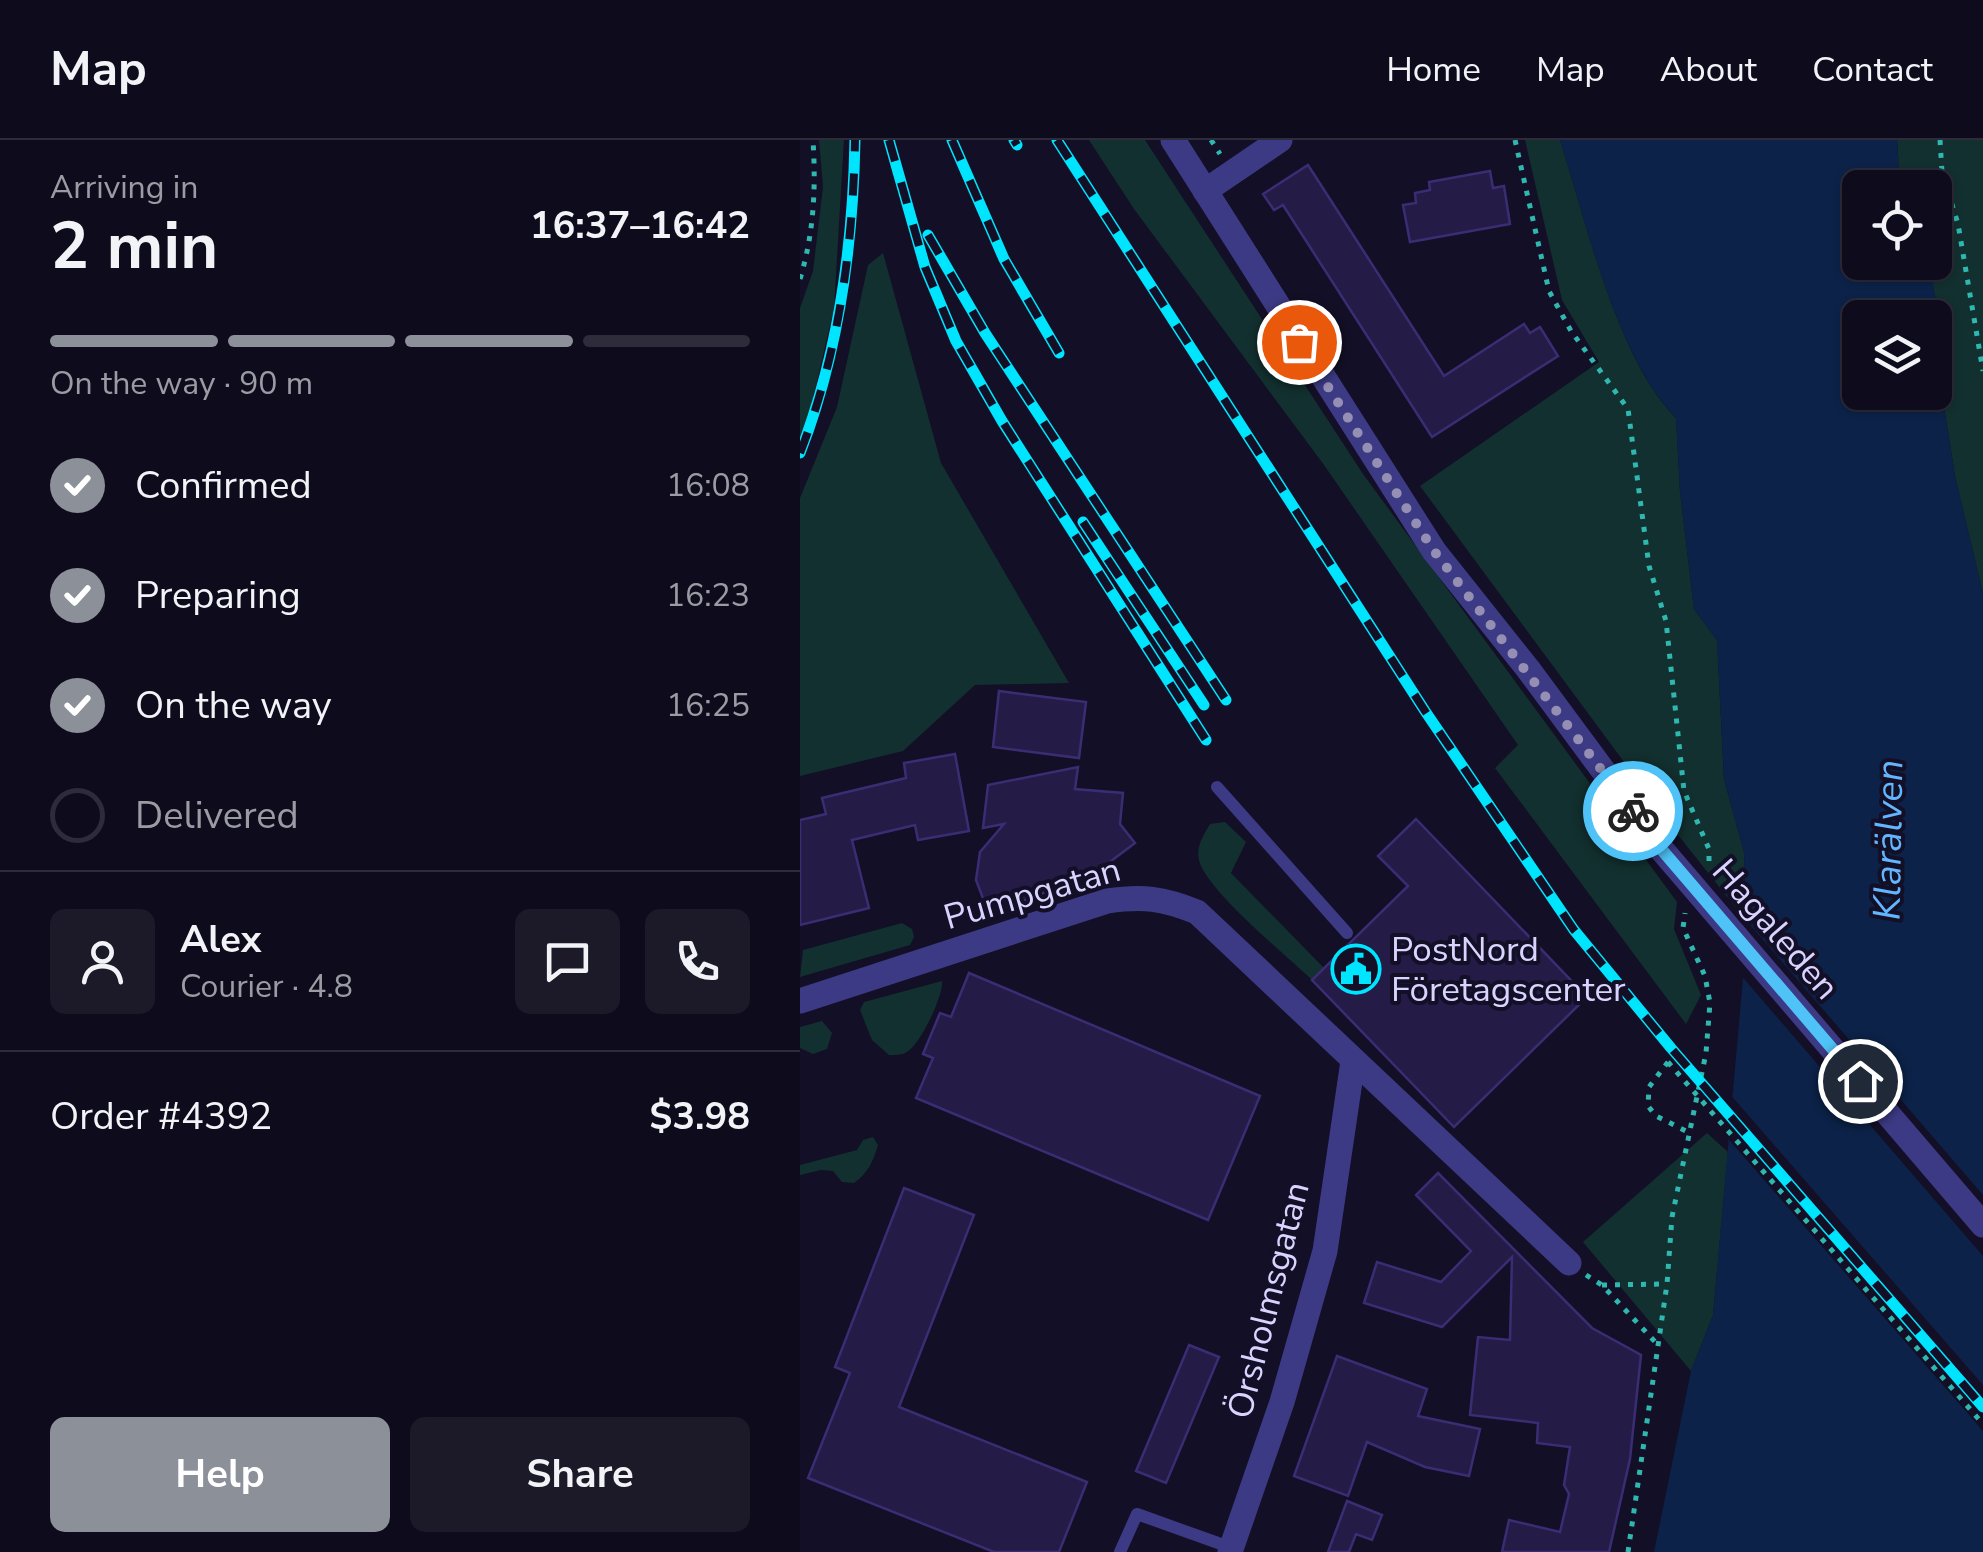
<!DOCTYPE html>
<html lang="en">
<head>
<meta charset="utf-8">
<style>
	:root { --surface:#0e0b1c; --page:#1c1929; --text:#f1f3f6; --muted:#9b9ba3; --line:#2e2b3b; --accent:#8c9099 }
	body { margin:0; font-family:"Nunito Sans",sans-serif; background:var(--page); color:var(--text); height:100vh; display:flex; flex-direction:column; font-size:38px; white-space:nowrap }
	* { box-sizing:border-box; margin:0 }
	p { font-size:32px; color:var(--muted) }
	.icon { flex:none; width:55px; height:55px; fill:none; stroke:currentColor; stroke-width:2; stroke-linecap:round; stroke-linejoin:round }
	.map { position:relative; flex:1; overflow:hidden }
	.sheet { display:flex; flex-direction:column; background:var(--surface); width:800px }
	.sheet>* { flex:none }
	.controls { position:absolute; left:1042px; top:30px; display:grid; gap:20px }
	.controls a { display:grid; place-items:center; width:110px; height:110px; border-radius:15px; background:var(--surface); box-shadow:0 2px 8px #0004,0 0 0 2px var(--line); font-size:50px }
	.pin { position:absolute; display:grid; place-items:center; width:85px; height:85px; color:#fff; margin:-42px; border:5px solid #fff; border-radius:50%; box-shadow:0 2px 10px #0007 }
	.courier { position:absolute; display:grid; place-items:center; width:100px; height:100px; margin:-50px; border:8px solid #4fc3f7; border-radius:50%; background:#fff; color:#222; box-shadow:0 2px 12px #0007 }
	.summary em { font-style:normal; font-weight:700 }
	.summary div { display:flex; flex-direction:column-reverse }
	.summary { display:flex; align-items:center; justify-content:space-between; height:170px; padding:0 50px }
	h1 { font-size:65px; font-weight:700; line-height:75px }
	.bar { display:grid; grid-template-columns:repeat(4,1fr); gap:15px 10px; align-content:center; height:120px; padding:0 50px }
	.bar i { height:12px; border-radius:8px; background:var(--line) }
	.bar .on { background:var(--accent) }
	.bar p { grid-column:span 4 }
	.line { display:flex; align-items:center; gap:25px; padding:0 50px; border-top:2px solid var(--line) }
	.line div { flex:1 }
	.round { display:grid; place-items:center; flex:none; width:105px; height:105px; border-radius:15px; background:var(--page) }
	ol { padding:0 50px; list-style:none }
	li { display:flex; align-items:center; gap:30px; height:110px }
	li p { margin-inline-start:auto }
	li .icon { padding:10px; border-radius:50%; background:var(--accent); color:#fff; stroke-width:4 }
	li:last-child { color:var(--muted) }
	li i { width:55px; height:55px; border:5px solid var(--line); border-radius:50% }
	.button { display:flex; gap:20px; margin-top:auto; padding:20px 50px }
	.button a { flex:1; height:115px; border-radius:15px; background:var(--accent); color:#fff; font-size:40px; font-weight:700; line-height:115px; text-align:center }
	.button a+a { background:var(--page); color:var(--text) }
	header { display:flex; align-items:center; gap:60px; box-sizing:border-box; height:140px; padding:0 50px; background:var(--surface); border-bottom:2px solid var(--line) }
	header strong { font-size:48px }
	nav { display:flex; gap:55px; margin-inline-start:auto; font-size:35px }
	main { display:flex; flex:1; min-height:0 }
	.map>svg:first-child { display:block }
	.green { fill:#12302f }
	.water { fill:#0c2248; fill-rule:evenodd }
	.pier { fill:#130f26 }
	.building { fill:#241b47; stroke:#3b2d73; stroke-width:2.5 }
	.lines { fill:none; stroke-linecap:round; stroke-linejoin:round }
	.path { stroke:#2fb8b0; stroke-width:5; stroke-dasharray:5 8; stroke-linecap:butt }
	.service { stroke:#3d3a85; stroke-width:12 }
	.minor { stroke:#3d3a85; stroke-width:25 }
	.tertiary { stroke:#3d3a85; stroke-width:25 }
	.rail-casing { stroke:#00e5ff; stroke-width:11 }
	.rail { stroke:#130f26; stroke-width:8; stroke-dasharray:22; stroke-linecap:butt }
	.path-bridge { stroke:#2fb8b0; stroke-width:5; stroke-dasharray:5 8; stroke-linecap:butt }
	.tertiary-bridge { stroke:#3d3a85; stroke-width:25 }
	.done { stroke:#948fb3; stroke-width:10; stroke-dasharray:0 18 }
	.route { stroke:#4fc3f7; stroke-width:12 }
	.labels { text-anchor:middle; stroke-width:8; stroke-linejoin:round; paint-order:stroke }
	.street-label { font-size:35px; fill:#d9d4ff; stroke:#130f26 }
	.poi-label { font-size:35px; fill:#d9d4ff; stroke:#130f26; text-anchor:start }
	.water-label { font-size:38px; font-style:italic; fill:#62b6ff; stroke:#130f26 }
</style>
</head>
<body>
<header>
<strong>Map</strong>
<nav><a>Home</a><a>Map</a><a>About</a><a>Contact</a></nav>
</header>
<main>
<section class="sheet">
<div class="summary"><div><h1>2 min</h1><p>Arriving in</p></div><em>16:37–16:42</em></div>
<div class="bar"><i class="on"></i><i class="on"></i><i class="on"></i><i></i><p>On the way · 90 m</p></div>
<ol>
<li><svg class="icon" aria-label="check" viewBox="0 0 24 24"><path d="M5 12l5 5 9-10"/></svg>Confirmed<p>16:08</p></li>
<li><svg class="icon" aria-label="check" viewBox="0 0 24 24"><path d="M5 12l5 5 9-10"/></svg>Preparing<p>16:23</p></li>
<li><svg class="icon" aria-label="check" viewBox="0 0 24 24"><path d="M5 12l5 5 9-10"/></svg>On the way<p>16:25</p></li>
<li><i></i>Delivered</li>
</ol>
<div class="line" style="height:180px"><a class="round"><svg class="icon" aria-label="person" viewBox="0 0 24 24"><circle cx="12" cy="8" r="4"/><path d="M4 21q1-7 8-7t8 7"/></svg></a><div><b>Alex</b><p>Courier · 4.8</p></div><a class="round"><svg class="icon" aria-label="chat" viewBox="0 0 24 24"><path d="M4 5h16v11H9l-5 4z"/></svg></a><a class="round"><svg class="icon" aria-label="phone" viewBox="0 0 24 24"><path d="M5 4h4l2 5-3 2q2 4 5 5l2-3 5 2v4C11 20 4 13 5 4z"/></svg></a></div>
<div class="line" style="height:130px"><div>Order #4392</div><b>$3.98</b></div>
<div class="button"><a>Help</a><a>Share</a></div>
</section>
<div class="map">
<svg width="1183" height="1412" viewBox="0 0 1183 1412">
	<rect width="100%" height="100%" fill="#130f26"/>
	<path class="green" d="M19,0H44L34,168L6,288L0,300V168L13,131L23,47Z
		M289,0H345L563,334L877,762L874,789L901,855L886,884L695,628L718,605L524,325L334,69Z
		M725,0H760C786,81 817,219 876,278L880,351L894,469L917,500L924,639L944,712V778L878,695L620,346L799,222L762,160Z
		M1097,0H1183V454L1155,336L1136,216L1140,184L1129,123L1135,122V48L1104,47L1099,32Z
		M83,113L141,323L269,543L175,545L103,611L0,636V358L37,267L68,125Z
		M425,682L446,702L431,733L524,828L512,840C488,817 405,749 399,720C396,706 403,696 410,684Z
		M102,783L112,789L114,797L110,805L0,837L3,810Z
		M142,841C144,855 119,908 105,913C101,915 93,915 89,915L72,900L60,870L64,862Z
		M22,881L32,893L27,909L13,914L0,908V887Z
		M907,993L928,1012L913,1175L891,1231L783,1102Z
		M73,997L78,1005C73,1022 68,1033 54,1043L42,1042L33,1031L21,1030L0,1035V1025L57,1010L63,1000Z"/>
	<path class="water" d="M760,0H1097L1099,32L1104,47L1060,48V122L1129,123L1140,184L1136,216L1155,336L1183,454V1412H854L891,1231L913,1175L945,816L944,712L924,639L917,500L894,469L880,351L876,278C817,218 786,82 760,0ZM1060,178H1135V252H1060Z"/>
	<path class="pier" d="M939,772L1183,1055V1116L939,833Z
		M928,952L1183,1245V1291L924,994Z"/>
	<path class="building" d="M508,25L644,236L724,184L730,193L740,187L758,216L632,297L483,65L474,70L463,54Z
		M690,31L693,48L704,46L710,84L610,102L603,65L616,63L615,53L630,50L629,42Z
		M199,551L286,562L279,618L193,607Z
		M155,614L169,691L118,700L115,685L52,700L69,768L0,785V680L26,674L22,658L106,638L104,623Z
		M278,627L275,649L323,653L320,684L335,703L294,734L189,774L176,740L180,712L204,684L183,688L188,645Z
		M616,679L787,857L654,987L512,840L608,746L578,716Z
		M169,833L460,956L408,1080L116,958L133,918L123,914L140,873L151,877Z
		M638,1033L792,1188L841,1215L830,1319L809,1412H702L709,1380L760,1392L769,1354L764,1345L770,1307L737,1303L738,1283L670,1275L678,1197L710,1200L712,1117L642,1187L564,1163L577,1122L641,1142L671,1111L616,1055Z
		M104,1048L174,1075L99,1267L287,1342L259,1412H194L8,1338L50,1233L35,1227Z
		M389,1205L419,1217L366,1343L336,1331Z
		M537,1216L627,1249L618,1276L680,1289L669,1336L625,1327L567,1302L548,1356L494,1336Z
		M547,1361L582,1375L572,1400L556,1394L549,1412H528Z"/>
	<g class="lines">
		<path class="path" d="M411,0L420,14
			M715,0L749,151L771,191L828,269L849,426L866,481L884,651L909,709V728
			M1140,0L1142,32L1158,84L1183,231
			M0,139C14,93 16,48 13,0
			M868,922L849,947L848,966L856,976L888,992
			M786,1135L802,1145L859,1206
			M802,1145L867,1144
			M828,1412L867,1144L872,1077L906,913L910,863L905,836L883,788L885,773"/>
		<path class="service" d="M417,647L547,793
			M320,1412L337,1374L432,1408"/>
		<path class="minor" d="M405,51L480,0
			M0,861L307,761C343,756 362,758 397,772L769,1123
			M430,1412L482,1262L525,1111L553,921"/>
		<path class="tertiary" d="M373,0L634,411L728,529L862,710"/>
		<g class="rail-casing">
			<path id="rail" d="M89,0L125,127L156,201L202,281L406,600
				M152,0L204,119L259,213
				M214,0L217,5
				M257,0L625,571L774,790L871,908L1183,1267
				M128,95L185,193L426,560
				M0,313C39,213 53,107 55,0
				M283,382L404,565"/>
		</g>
		<use href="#rail" class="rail"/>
		<path class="path-bridge" d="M868,922L1183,1284"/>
		<path class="tertiary-bridge" d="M862,710L1183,1085"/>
	</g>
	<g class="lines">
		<path class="done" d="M499,202L634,411L833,671"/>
		<path class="route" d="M833,671L862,710L1060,941"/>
	</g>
	<defs>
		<g id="civic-ring" transform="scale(2.5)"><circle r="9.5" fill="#130f26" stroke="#00e5ff" stroke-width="1.5"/><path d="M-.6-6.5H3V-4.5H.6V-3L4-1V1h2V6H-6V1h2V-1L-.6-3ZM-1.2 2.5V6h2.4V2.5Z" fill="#00e5ff"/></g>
	</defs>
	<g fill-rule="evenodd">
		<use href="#civic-ring" x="556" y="829"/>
	</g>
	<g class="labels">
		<g class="street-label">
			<text transform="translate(232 753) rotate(-16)" y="12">Pumpgatan</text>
			<text transform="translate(976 789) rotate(49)" y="12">Hagaleden</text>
			<text transform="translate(468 1160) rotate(-76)" y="12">Örsholmsgatan</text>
		</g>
		<g class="poi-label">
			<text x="591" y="821">PostNord<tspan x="591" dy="40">Företagscenter</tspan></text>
		</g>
		<g class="water-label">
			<text transform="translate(1088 700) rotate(-89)" y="13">Klarälven</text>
		</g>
	</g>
</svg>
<div class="controls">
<a><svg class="icon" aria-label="locate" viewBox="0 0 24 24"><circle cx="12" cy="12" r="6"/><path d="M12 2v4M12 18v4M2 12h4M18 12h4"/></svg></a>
<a><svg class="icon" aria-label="layers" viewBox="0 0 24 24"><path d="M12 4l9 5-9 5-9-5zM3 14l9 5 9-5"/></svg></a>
</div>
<div class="pin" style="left:499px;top:202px;background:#ea580c"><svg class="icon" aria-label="bag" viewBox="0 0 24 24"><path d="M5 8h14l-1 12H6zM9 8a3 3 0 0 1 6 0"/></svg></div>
<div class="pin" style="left:1060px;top:941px;background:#1f2937"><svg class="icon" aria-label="home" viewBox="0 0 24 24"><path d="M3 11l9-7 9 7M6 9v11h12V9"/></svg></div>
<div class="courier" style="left:833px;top:671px"><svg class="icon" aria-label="bike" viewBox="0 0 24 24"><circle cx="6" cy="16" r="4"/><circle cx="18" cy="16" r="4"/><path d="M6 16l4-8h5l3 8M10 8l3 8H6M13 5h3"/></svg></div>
</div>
</main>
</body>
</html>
